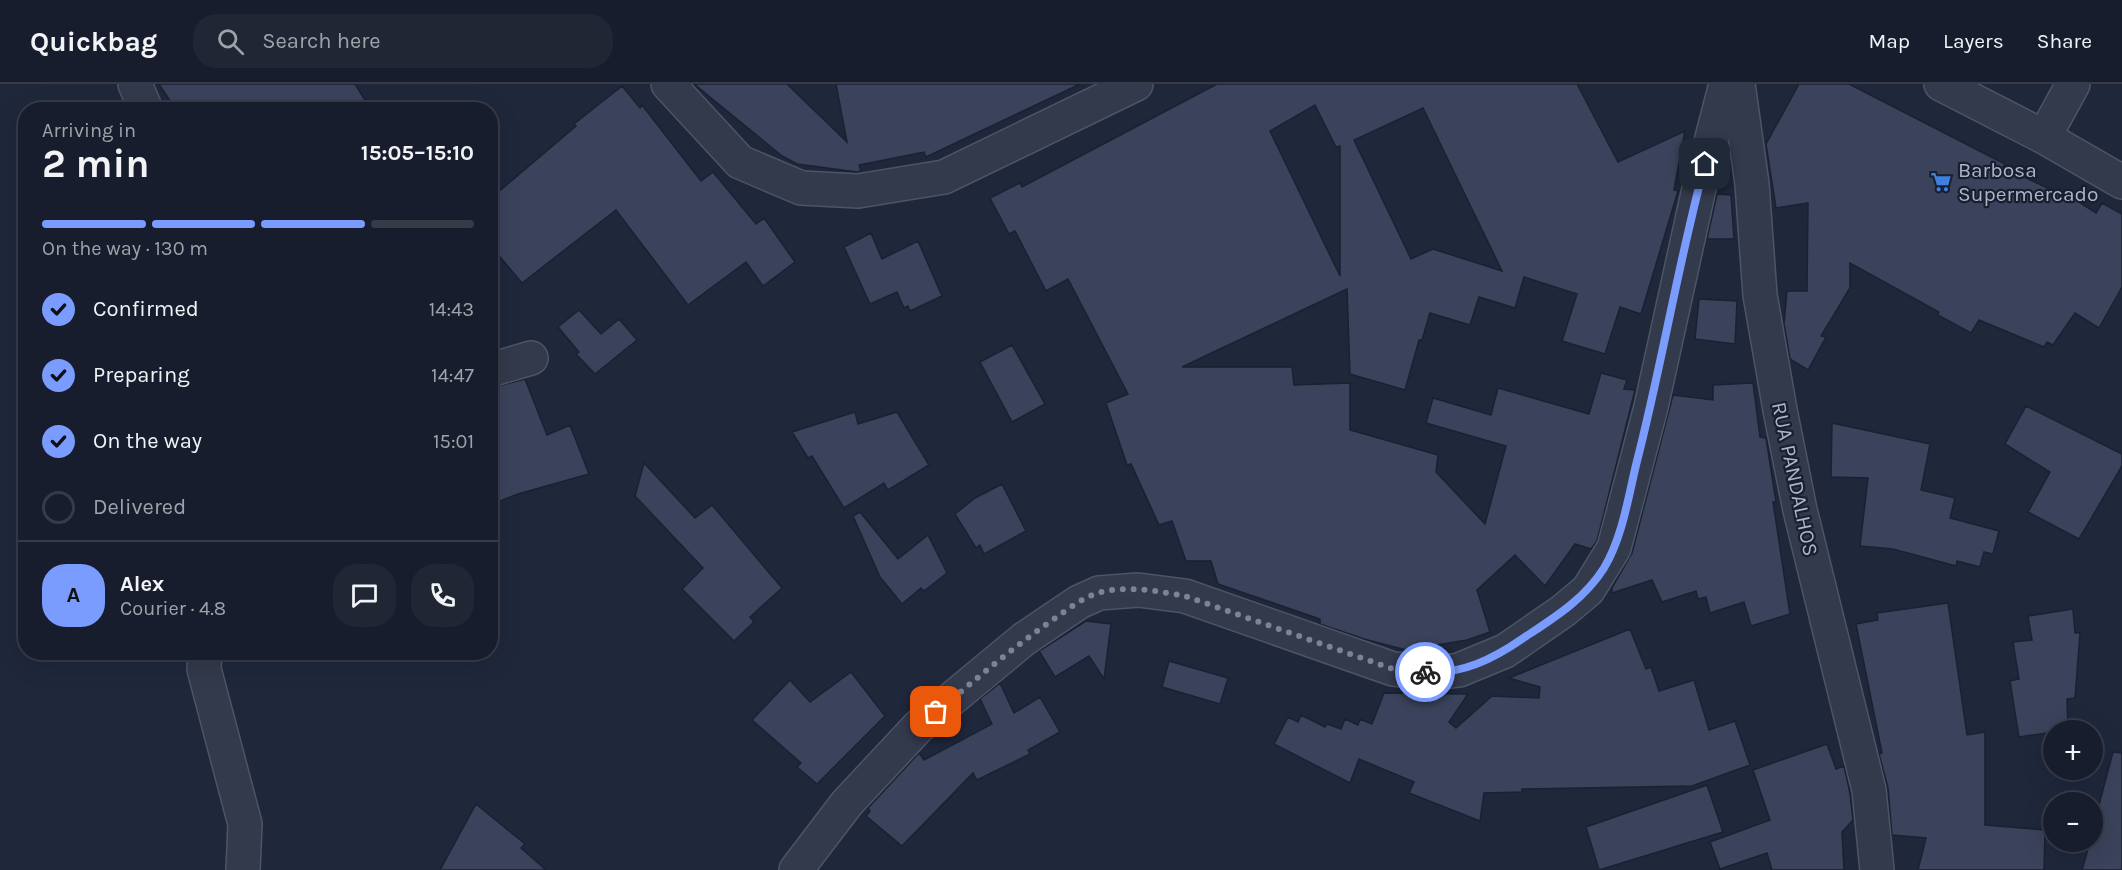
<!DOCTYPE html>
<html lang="en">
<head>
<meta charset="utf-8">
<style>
	:root { --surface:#171d2c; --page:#202634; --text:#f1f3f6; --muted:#9ea2a9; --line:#363b48; --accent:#7b9cff }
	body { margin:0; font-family:Karla,sans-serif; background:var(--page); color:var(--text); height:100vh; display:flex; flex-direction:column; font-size:22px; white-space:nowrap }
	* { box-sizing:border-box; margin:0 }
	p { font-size:20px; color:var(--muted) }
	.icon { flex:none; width:33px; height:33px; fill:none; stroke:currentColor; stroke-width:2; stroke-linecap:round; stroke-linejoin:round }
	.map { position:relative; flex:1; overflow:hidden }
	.details { position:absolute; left:18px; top:18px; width:480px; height:558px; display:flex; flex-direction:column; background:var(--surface); border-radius:24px; box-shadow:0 6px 24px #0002,0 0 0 2px var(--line) }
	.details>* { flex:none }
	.controls { position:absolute; left:2043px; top:636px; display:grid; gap:12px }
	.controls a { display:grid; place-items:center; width:60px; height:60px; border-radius:50%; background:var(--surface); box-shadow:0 6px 24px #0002,0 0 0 2px var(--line); font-size:30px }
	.pin { position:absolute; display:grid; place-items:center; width:51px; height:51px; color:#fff; margin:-26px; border-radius:12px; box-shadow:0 3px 9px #0006 }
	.courier { position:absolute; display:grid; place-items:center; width:60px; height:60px; margin:-30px; border:4px solid #7b9cff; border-radius:50%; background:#fff; color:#222; box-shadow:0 2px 8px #0007 }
	.summary em { font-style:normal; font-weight:700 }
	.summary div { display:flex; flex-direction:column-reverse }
	.summary { display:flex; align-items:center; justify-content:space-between; height:102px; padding:0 24px }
	h1 { font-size:39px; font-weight:700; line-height:45px }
	.bar { display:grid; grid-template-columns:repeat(4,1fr); gap:9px 6px; align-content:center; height:72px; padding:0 24px }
	.bar i { height:8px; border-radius:4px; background:var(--line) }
	.bar .current { background:var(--accent) }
	.bar p { grid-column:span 4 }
	.line { display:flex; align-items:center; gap:15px; padding:0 24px; border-top:2px solid var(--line) }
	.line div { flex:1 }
	.round { display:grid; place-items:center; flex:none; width:63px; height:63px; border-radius:24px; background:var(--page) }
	ol { padding:0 24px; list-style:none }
	li { display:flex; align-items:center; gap:18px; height:66px }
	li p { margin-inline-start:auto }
	li .icon { padding:6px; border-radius:50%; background:var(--accent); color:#111; stroke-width:4 }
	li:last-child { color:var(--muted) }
	li i { width:33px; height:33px; border:3px solid var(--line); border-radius:50% }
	header { display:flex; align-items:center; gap:36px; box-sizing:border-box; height:84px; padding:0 30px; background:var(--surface); border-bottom:2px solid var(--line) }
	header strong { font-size:28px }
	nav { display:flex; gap:33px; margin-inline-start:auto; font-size:21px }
	.search { width:420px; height:54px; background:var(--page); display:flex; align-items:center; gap:15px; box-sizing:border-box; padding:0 21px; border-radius:24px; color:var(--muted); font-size:22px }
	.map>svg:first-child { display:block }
	.building { fill:#3a435b; stroke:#1a2132; stroke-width:1.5; fill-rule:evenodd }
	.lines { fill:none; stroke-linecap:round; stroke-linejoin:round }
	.minor-casing { stroke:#4d5466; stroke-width:36 }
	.minor { stroke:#333a4b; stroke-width:33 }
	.done { stroke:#7b8397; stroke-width:6; stroke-dasharray:0 10.8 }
	.route { stroke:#7b9cff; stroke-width:8 }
	.labels { text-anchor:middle; stroke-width:4.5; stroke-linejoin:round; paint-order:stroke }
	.poi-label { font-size:21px; fill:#adb4c8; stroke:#181f2f; text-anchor:start }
	.street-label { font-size:21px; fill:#adb4c8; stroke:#181f2f }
</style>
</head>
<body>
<header>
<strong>Quickbag</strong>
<div class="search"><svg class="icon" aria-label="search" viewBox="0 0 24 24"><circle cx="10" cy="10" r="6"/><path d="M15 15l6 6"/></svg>Search here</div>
<nav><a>Map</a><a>Layers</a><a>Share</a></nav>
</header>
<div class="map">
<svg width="2122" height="786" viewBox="0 0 2122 786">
	<rect width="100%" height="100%" fill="#1f273b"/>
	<path class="building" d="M159,0H355L371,26H176Z
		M694,0H787L847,58L836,0H1080L926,73L924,68L859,81L861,87L857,88L797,80L782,72Z
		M1217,0H1577L1618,78L1685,47L1674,106L1678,107L1641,230L1620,223L1605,270L1562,257L1577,210L1524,193L1515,224L1479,213L1470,241L1430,229L1422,256H1419L1405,306L1350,290L1347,205L1182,283H1292L1294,301L1350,299V346L1438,371L1436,388L1485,440L1506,362L1426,339L1433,314L1491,331L1498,304L1589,330L1601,289L1627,296L1624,305L1635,306L1597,457L1591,465L1575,460L1545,502L1515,471L1477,506L1490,548L1467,556L1406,566L1364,555L1320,540V535L1218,500L1211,477H1186L1172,437L1159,441L1131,380L1127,381L1106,319L1128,310L1068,195L1046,207L1015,147L1009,150L990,114L1020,99L1022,103ZM1315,21L1336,63L1340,62V192L1270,47ZM1423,24L1502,187L1433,165L1411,175L1354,56Z
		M1799,0H1849L2005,80L2003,83L2064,112L2065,109L2096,129L2102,119L2122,130V203L2099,244L2075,229L2053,261L2047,258L2044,263L1979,236L1971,249L1938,231L1939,228L1850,179V204L1821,252L1826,253L1808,286L1790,275L1784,240L1787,207H1807L1808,119L1776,124L1766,60Z
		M622,2L640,24L642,21L701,97L713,88L756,140L764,134L795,178L763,202L746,178L688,221L616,126L522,199L490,161V115L576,42L574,40Z
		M1717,110L1731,111L1734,155H1707Z
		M871,149L882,175L918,157L942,212L910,227L908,222L904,224L897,208L870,220L844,163Z
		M1699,215L1737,217L1735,260L1695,255Z
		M579,226L601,250L619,235L637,256L595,290L576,270L579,268L558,243Z
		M1012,261L1045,320L1012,338L980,278Z
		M525,295L547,351L570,341L589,390L518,410L490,421V304Z
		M1753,299L1760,353L1766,354L1776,418H1773L1790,530L1751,542L1744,518L1710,529L1706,513L1698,515L1696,507L1662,518L1652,496L1612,509V504L1632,469L1673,311L1713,316V301Z
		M2026,322L2122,370V382L2079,455L2028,428L2050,388L2005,360Z
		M855,328L858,340L897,328L929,381L888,406L884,399L844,424L812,372L808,374L792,348Z
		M1832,339L1930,360L1921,406L1955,414L1950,434L1999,447L1993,470L1984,468L1980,483L1957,477L1956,482L1893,465L1860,462L1868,394L1831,393Z
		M644,379L695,434L712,421L782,504L750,533L754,538L734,557L682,505L703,484L635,412Z
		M1002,400L1026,447L984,470L980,461L976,464L955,430L975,414Z
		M860,428L898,475L928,451L947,489L924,507L921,504L902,520L880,493L853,432Z
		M1948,519L1967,651L1985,648V741L2045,746L2044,786H1918L1926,754L1892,751L1888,704L1879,670L1882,669L1856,540L1878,536L1877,529Z
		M2073,525L2075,549H2080L2075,614L2067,615L2068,646L2019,653L2010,597L2019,595L2013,558L2032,556L2028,532Z
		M1086,537L1111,540L1104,595L1089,572L1055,593L1039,567Z
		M1630,545L1646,585L1651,583L1659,607L1694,596L1709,646L1735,637L1750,681L1692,702L1522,705V708L1484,709L1480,737L1409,709L1414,698L1359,675L1350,699L1274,660L1288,633L1298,638L1301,631L1325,643L1327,640L1341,645L1345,635L1358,641L1360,635L1372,640L1384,609L1468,610L1449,638L1456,644L1492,612L1539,614L1540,603L1509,594Z
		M1169,577L1228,594L1220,620L1162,603Z
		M851,588L885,632L817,700L797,683L801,679L752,636L790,596L810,618Z
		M1000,599L1014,629L1040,613L1060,648L1028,666L1030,670L977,696L973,689L902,762L866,732L870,727L868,724L919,669L924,676L992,640L980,615Z
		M1827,660L1836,685L1844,682L1850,709L1853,736L1842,748L1844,786H1772L1767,769L1720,785L1710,758L1770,736L1753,686Z
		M2113,668L2122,669V786H2082L2090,758H2092V747Z
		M1707,701L1723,748L1599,786L1586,743Z
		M476,720L525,760L521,764L546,786H440Z"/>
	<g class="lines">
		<g class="minor-casing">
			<path id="minor" d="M135,0L146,26
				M668,0L740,78L801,104L858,107L944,93L1136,0
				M1738,0L1752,100L1760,211L1780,326L1800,426L1869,706L1877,786
				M1941,0L2044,53L2122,98
				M2044,53L2073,0
				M490,286L531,274
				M205,568L204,585L245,740L243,786
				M796,786L847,719L919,642L1024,555L1079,518L1099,509L1138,506L1185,512L1393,585L1436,589L1459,586L1505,567L1563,527L1588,506L1614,464L1651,323L1700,100L1726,0"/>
		</g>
		<use href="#minor" class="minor"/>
	</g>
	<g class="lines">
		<path class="done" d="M936,628C974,597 1011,565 1051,537C1066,527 1081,514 1098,509C1125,501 1158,507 1185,512L1393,585L1425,588"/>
		<path class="route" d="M1425,588C1461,591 1493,575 1522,555C1552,535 1584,516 1604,484C1622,454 1628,415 1636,381C1662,281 1678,179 1705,80"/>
	</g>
	<defs>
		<g id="supermarket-bare" transform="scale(1.62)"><path d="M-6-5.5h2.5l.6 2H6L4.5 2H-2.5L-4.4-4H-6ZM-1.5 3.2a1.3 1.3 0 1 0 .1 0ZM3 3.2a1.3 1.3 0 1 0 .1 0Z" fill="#3f7fe0" stroke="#181f2f" stroke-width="2.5" paint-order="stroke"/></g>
	</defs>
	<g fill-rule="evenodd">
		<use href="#supermarket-bare" x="1941" y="98"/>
	</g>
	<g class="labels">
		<g class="poi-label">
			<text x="1958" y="93">Barbosa<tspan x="1958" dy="24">Supermercado</tspan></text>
		</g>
		<g class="street-label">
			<text transform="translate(1795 395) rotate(78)" y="7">RUA PANDALHOS</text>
		</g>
	</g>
</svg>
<div class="controls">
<a>+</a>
<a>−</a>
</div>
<div class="pin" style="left:936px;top:628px;background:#ea580c"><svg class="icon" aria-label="bag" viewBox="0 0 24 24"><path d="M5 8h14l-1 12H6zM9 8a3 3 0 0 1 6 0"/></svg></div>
<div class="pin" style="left:1705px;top:80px;background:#1f2937"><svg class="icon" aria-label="home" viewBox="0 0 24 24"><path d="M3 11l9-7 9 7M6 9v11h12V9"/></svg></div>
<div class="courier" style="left:1425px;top:588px"><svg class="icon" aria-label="bike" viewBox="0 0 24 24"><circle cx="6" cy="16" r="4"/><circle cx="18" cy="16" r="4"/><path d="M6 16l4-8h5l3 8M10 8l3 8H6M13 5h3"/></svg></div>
<section class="details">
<div class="summary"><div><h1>2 min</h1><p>Arriving in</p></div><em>15:05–15:10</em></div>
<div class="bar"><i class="current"></i><i class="current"></i><i class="current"></i><i></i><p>On the way · 130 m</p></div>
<ol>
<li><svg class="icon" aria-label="check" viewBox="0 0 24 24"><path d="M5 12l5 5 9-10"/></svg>Confirmed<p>14:43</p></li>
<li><svg class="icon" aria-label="check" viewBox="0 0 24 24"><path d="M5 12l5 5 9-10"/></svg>Preparing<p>14:47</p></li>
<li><svg class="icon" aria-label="check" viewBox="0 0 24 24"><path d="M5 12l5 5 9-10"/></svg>On the way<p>15:01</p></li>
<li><i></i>Delivered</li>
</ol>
<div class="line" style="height:108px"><b class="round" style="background:var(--accent);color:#111">A</b><div><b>Alex</b><p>Courier · 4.8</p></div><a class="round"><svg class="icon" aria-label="chat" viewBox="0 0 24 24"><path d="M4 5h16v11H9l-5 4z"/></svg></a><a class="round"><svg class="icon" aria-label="phone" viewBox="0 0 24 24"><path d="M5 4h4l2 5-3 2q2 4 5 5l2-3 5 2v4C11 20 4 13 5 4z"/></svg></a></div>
</section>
</div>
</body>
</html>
